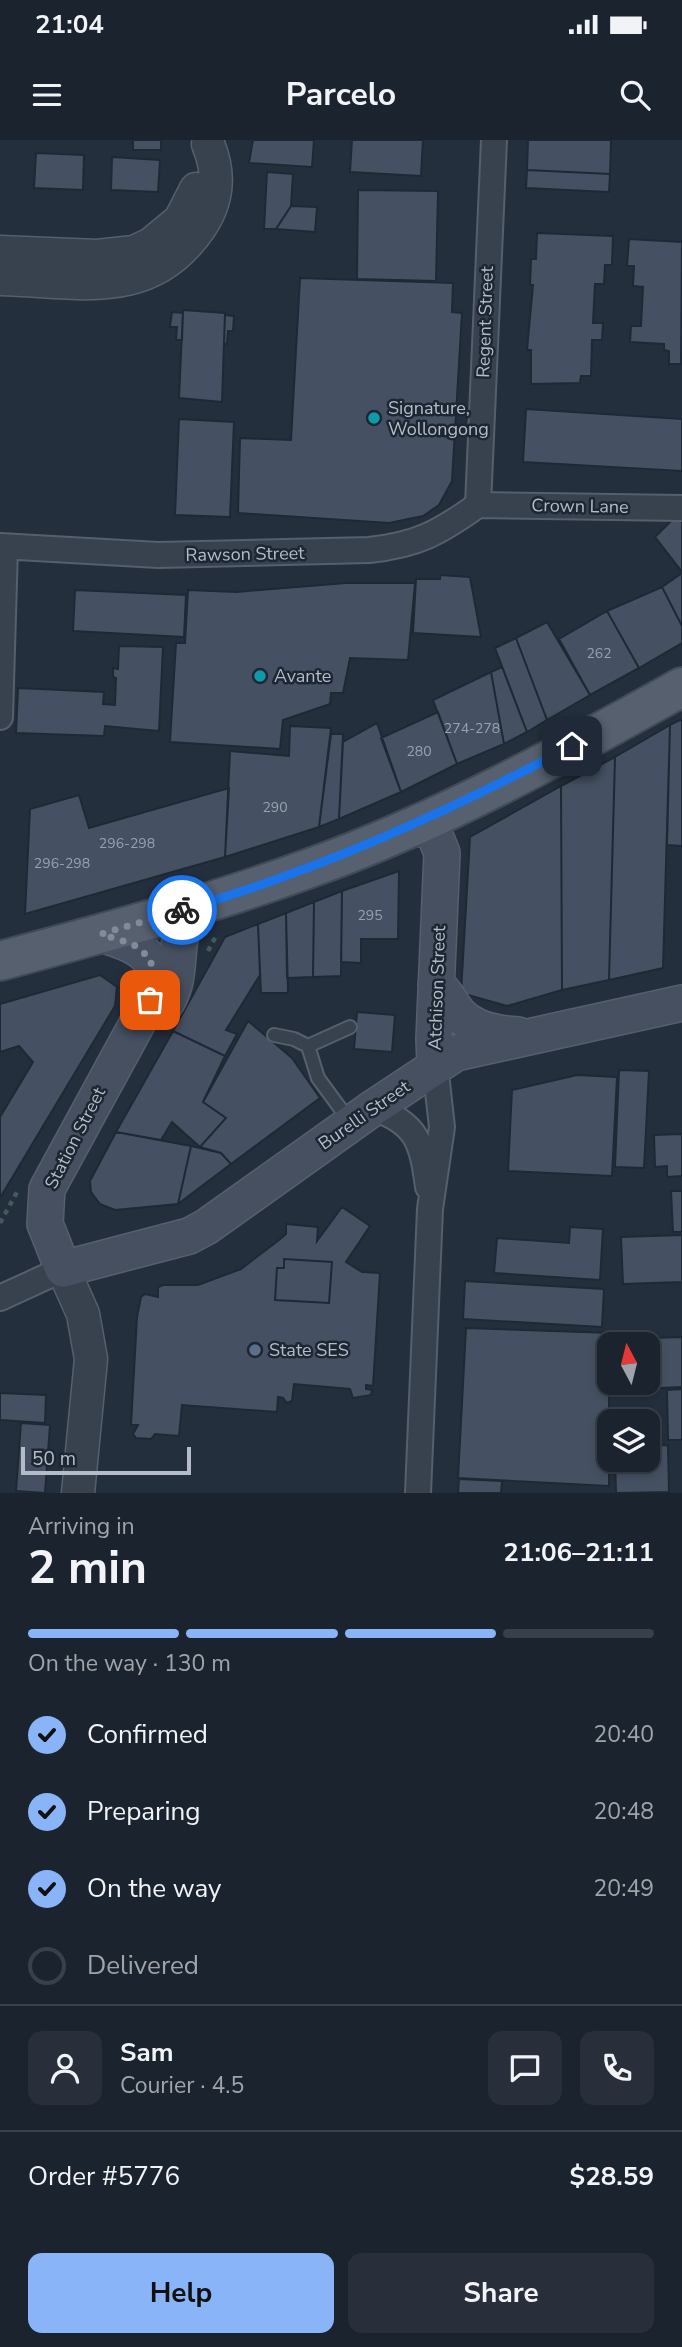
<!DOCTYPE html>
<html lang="en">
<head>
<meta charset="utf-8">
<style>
	:root { --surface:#1b232e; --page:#282f3a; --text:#f1f3f6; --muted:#a0a4aa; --line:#39404a; --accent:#8ab4f8 }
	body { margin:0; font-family:"Nunito Sans",sans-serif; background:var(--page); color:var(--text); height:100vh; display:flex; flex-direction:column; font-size:26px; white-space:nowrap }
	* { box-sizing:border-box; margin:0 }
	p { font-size:23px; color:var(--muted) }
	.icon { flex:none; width:38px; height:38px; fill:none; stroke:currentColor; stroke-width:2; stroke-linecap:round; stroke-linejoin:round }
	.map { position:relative; height:1353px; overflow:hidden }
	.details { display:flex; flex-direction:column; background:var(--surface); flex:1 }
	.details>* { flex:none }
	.needle { width:46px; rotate:353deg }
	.tools { position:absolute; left:597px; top:1192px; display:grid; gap:14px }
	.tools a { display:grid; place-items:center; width:63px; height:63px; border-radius:14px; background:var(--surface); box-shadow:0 4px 10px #0003,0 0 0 2px var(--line); font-size:35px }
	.scale { position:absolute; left:21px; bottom:18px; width:170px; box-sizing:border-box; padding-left:7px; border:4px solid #b4bcc9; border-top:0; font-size:19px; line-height:24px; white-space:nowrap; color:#b4bcc9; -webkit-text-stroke:5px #1d2633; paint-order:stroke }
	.pin { position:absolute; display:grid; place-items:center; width:60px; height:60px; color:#fff; margin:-30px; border-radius:14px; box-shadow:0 4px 10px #0006 }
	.courier { position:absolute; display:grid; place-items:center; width:70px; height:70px; margin:-35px; border:5px solid #1a73e8; border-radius:50%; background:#fff; color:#222; box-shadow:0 2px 9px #0007 }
	.headline em { font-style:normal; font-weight:700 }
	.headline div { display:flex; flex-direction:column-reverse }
	.headline { display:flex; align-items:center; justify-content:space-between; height:119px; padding:0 28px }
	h1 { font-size:46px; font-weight:700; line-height:52px }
	.bar { display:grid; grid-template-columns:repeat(4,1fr); gap:10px 7px; align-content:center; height:84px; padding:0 28px }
	.bar i { height:9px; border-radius:5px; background:var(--line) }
	.bar .current { background:var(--accent) }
	.bar p { grid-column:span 4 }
	.line { display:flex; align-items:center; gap:18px; padding:0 28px; border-top:2px solid var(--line) }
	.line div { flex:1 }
	.round { display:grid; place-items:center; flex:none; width:74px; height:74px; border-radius:14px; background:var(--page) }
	ol { padding:0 28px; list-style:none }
	li { display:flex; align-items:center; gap:21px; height:77px }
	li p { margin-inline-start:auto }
	li .icon { padding:7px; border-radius:50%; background:var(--accent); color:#111; stroke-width:4 }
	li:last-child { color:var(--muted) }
	li i { width:38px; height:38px; border:4px solid var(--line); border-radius:50% }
	.action { display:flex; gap:14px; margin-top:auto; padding:14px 28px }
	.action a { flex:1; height:80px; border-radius:14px; background:var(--accent); color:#111; font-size:28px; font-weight:700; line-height:80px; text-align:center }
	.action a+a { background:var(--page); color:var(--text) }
	.status { display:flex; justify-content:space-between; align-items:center; height:49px; padding:0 35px; background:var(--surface); direction:ltr }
	.status svg { height:19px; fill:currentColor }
	header { display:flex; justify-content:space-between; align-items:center; height:91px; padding:0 28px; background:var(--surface); font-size:32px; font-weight:700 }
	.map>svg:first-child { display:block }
	.building { fill:#455162; stroke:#1f2835; stroke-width:2 }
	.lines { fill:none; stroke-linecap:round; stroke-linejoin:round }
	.service-casing { stroke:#565f6c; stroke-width:16 }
	.minor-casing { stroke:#565f6c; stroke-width:28 }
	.tertiary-casing { stroke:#565f6c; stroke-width:35 }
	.secondary-casing { stroke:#565f6c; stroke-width:38 }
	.primary-casing { stroke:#414a57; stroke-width:42 }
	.path { stroke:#44595c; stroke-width:4.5; stroke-dasharray:5 5; stroke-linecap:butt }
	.service { stroke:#38414e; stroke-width:12 }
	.minor { stroke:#38414e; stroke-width:24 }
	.tertiary { stroke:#38414e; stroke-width:32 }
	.secondary { stroke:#465061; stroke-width:35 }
	.primary { stroke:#56606e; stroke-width:38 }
	.done { stroke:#828b98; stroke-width:7; stroke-dasharray:0 12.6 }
	.route { stroke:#1a73e8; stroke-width:9 }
	.culture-dot { fill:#0f9aa8; stroke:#1d2633; stroke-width:2.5 }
	.service-dot { fill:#5c6f8a; stroke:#1d2633; stroke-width:2.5 }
	.labels { text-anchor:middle; stroke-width:5; stroke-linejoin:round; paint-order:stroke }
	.number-label { font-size:14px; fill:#98a1af }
	.street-label { font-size:18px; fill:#b4bcc9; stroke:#1d2633 }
	.poi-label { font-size:18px; fill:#b4bcc9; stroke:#1d2633; text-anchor:start }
</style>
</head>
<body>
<div class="status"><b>21:04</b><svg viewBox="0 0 49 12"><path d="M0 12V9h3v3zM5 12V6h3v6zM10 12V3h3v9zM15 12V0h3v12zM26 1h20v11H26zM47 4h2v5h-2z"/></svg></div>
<header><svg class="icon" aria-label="menu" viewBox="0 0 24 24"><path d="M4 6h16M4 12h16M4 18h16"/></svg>Parcelo<svg class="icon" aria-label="search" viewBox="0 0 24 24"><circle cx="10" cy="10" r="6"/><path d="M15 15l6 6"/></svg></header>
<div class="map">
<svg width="682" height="1353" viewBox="0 0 682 1353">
	<rect width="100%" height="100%" fill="#242f3e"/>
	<path class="building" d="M133,0H161V10H133Z
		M253,0H314L312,27L249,23Z
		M352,0H423L421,36L350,32Z
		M528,0H611L610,34L527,30Z
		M36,13L84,15L83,50L34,48Z
		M112,17L160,20L158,52L111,50Z
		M527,30L610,34L609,52L526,48Z
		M267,32L293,34L291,66L276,89H264Z
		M358,50L438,51L436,141L357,139Z
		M291,66L317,67L315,92L276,89Z
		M537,93L613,96L612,125H605L604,144H595L593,183H603L602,200H592L591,236H581L580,243L531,244V210H527L533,145H530L531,119H536Z
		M629,99L682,102L681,224H669V211L664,210V204L630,202L631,186H641L643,147L633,146L634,126H627Z
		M300,138L453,143L452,172L462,173L452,341L439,365L423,376L389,383L238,373L240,298L291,300Z
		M183,170L225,173L222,262L179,258Z
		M172,172L183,173L182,200H176L177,187H170Z
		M225,175L234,176L233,191H228L227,204L224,203Z
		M526,269L682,279V331L523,322Z
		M179,279L234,282L230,377L175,375Z
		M675,377L682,378V432L655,397Z
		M682,433V486L662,447Z
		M440,435L470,437L481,497L413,493L416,439H440Z
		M346,443H415L408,520L350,518L343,553H331L330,564L283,580L280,609L170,602L176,503H185L188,450L236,452Z
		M662,447L682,486V503L639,528L607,471Z
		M75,450L186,455L184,497L73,491Z
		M607,471L639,528L590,555L559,499Z
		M547,482L590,555L547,580L516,498Z
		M516,498L547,580L527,592L495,508Z
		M119,506L163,507L159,591L105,586L104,596L16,593L18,548L104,552L103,564L115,565L116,538L113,537V528L118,529Z
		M502,527L527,592L504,604L491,532Z
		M491,532L504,604L457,624L433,560Z
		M438,572L457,624L401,652L381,598Z
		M682,579V706L667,705L670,585Z
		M377,583L401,652L339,679L343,602Z
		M670,585L663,828L609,840L615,617Z
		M290,586L331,588L319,687L225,717L230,611L289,616Z
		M331,594H343L339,679L319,687Z
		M615,617L609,840L562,850L561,646Z
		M561,646L562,850L507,866L461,853L470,697Z
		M229,648L225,717L25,774L30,669L79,655L89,688Z
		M399,731L398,799H361V823L341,822L342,751Z
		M342,751L341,836L313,837L314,762Z
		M314,762L313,837L287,838L286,773Z
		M286,773L288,853H261L258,784Z
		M258,784L260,835L226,890L237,894L225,916L173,891L225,797Z
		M100,835L117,847L115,866L0,1058V977L33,922L19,906L0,912V864Z
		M357,872L395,875L392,912L354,909Z
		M248,881L292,918L320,958L231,1024L221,1013L200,1007L226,978L203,962Z
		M173,891L225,916L203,962L226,978L200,1007L172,982L161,1000L116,992Z
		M619,930L649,931L644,1028L615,1027Z
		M577,935L617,937L612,1036L508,1031L512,950Z
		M116,992L191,1006L178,1064L115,1070L100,1064L91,1052L90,1041Z
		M682,994V1036L667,1037V1026L655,1027L654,995Z
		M191,1006L221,1013L231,1024L178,1064Z
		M671,1051H682V1092H673Z
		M342,1067L370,1086L346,1122L362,1132L380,1133L373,1246L366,1245V1249L372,1250L371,1255L353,1258L350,1249L294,1244L292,1261L287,1263L283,1258L278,1257L277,1272L182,1265L179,1296L155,1294L151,1299L136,1298L133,1294L138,1285H131L137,1177L141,1157L145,1154L158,1157V1147L163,1145H198L241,1129L279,1100L286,1094V1084L318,1087L317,1101Z
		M570,1087L603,1089L600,1140L494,1133L497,1098L569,1103Z
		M682,1095V1142L623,1144L621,1097Z
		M284,1119L332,1122L329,1163L275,1160L277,1128H284Z
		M465,1141L604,1149L602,1187L463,1179Z
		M466,1188L612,1193V1204H609V1346L458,1338Z
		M682,1197V1247L617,1250V1242H648V1204H616V1199Z
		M682,1249V1300H668L667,1250Z
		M0,1253L46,1255L45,1283L0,1280Z
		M21,1283L50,1285L45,1353L16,1351Z
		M668,1305L669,1352L616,1353L615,1320H648V1306Z
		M459,1339L502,1341L501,1353H458Z"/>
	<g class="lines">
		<g class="service-casing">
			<path id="service" d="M274,895L294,899L308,906L318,938L351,983
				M308,906L350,887"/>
		</g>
		<g class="minor-casing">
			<path id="minor" d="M478,365L494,0
				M478,365L682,368
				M0,406L158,415L369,410C417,405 439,393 478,365
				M0,577L5,407
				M373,968C417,983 422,1002 428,1047
				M0,1158L63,1129
				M418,1353L430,1069L442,987L435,925"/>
		</g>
		<g class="tertiary-casing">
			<path id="tertiary" d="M0,112L97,116L134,112L151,104L180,80L196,49
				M0,139C80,141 150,162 201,86C219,59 220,33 208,4
				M63,1129L83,1174L91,1219L78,1353"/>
		</g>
		<g class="secondary-casing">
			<path id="secondary" d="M412,686L434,693L442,713L434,899L435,925
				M101,794C136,805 167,815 150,860L47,1049L45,1084L63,1129L189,1096L206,1087L373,968L456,913L682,863
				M436,844C447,853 451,865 460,875C475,890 498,894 518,895
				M160,871C193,834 161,790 204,764"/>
		</g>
		<g class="primary-casing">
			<path id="primary" d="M0,821C104,793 209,765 310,728C440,682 562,614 682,547"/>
		</g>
		<path class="path" d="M208,811L217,794
			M0,1083L17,1052"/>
		<use href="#service" class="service"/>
		<use href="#minor" class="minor"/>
		<use href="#tertiary" class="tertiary"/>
		<use href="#secondary" class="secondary"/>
		<use href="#primary" class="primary"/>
	</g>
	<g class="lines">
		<path class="done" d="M150,860L155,842L150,818L133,804L101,794L182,770"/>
		<path class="route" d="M182,770C319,730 446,673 572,606"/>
	</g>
	<g class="culture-dot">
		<circle cx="374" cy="278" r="7"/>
		<circle cx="260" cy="536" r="7"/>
	</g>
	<circle class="service-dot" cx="255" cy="1210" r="7"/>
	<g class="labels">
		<g class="number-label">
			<text x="599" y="518">262</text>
			<text x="472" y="593">274-278</text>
			<text x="419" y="616">280</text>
			<text x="275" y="672">290</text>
			<text x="127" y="708">296-298</text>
			<text x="62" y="728">296-298</text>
			<text x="370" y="780">295</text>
		</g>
		<g class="street-label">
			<text transform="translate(485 182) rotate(-88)" y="6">Regent Street</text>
			<text transform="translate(580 366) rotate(1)" y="6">Crown Lane</text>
			<text transform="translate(245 414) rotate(-1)" y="6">Rawson Street</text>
			<text transform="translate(437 848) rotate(-88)" y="6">Atchison Street</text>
			<text transform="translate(364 975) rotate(-35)" y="6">Burelli Street</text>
			<text transform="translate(75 998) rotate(-63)" y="6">Station Street</text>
		</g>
		<g class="poi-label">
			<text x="388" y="274">Signature,<tspan x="388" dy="21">Wollongong</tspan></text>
			<text x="274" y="542">Avante</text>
			<text x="269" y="1216">State SES</text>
		</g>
	</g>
</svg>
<div class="tools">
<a><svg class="needle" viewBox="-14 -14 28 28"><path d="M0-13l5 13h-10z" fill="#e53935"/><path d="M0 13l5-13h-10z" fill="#a0a4aa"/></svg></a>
<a><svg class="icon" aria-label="layers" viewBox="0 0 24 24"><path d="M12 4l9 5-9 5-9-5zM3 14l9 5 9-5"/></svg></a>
</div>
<div class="scale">50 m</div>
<div class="pin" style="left:150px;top:860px;background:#ea580c"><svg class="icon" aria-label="bag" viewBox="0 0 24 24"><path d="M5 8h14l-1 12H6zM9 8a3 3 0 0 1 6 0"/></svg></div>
<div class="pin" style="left:572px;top:606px;background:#1f2937"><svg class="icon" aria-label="home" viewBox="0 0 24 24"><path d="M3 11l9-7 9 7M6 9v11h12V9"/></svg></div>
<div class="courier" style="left:182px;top:770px"><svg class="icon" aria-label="bike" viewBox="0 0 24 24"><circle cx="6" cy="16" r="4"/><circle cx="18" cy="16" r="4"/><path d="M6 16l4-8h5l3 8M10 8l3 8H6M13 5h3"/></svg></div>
</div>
<section class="details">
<div class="headline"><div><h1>2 min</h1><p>Arriving in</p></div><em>21:06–21:11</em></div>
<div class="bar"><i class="current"></i><i class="current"></i><i class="current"></i><i></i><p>On the way · 130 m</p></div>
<ol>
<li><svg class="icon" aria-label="check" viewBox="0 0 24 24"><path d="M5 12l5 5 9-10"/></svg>Confirmed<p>20:40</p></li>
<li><svg class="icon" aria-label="check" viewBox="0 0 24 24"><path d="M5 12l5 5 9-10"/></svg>Preparing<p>20:48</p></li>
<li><svg class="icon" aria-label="check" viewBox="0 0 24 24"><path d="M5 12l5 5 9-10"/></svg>On the way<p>20:49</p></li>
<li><i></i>Delivered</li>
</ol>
<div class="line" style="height:126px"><a class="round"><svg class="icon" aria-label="person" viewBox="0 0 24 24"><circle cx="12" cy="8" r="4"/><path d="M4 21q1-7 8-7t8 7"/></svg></a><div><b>Sam</b><p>Courier · 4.5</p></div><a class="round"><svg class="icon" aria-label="chat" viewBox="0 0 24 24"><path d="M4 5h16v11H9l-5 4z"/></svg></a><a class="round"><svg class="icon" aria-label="phone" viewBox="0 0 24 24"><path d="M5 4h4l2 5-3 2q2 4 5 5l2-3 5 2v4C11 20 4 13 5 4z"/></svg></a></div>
<div class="line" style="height:91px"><div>Order #5776</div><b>$28.59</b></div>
<div class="action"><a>Help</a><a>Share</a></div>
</section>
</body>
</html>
